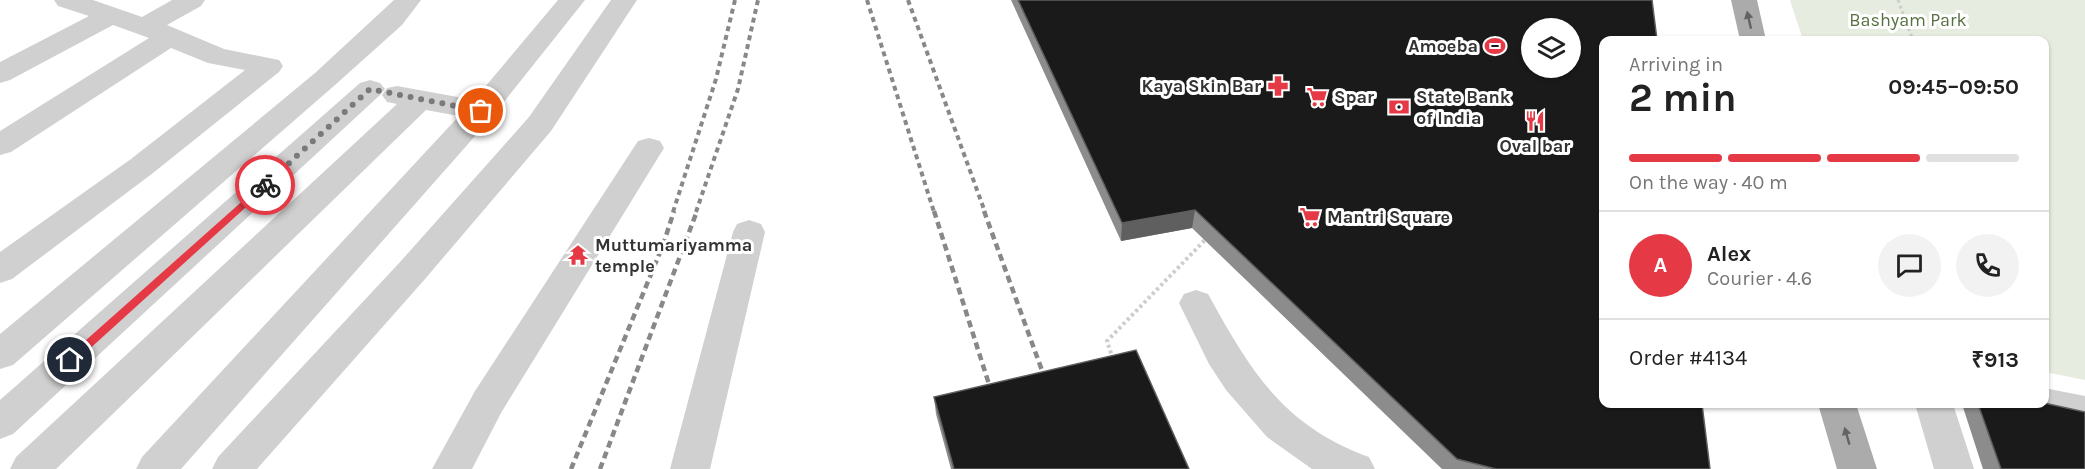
<!DOCTYPE html>
<html lang="en">
<head>
<meta charset="utf-8">
<style>
	:root { --surface:#fff; --page:#f2f2f2; --text:#222; --muted:#767676; --line:#e0e0e0; --accent:#e63946 }
	body { margin:0; font-family:Karla,sans-serif; background:var(--page); color:var(--text); height:100vh; display:flex; flex-direction:column; font-size:22px; white-space:nowrap }
	* { box-sizing:border-box; margin:0 }
	p { font-size:20px; color:var(--muted) }
	.icon { flex:none; width:33px; height:33px; fill:none; stroke:currentColor; stroke-width:2; stroke-linecap:round; stroke-linejoin:round }
	.map { position:relative; flex:1; overflow:hidden }
	.details { position:absolute; left:1599px; top:36px; width:450px; height:372px; display:flex; flex-direction:column; background:var(--surface); border-radius:12px; box-shadow:0 2px 4px #0004 }
	.details>* { flex:none }
	.buttons { position:absolute; left:1521px; top:18px; display:grid; gap:12px }
	.buttons a { display:grid; place-items:center; width:60px; height:60px; border-radius:50%; background:var(--surface); box-shadow:0 2px 4px #0004; font-size:30px }
	.pin { position:absolute; display:grid; place-items:center; width:51px; height:51px; color:#fff; margin:-26px; border:3px solid #fff; border-radius:50%; box-shadow:0 2px 6px #0007 }
	.courier { position:absolute; display:grid; place-items:center; width:60px; height:60px; margin:-30px; border:4px solid #e63946; border-radius:50%; background:#fff; color:#222; box-shadow:0 2px 8px #0007 }
	.head em { font-style:normal; font-weight:700 }
	.head div { display:flex; flex-direction:column-reverse }
	.head { display:flex; align-items:center; justify-content:space-between; height:102px; padding:0 30px }
	h1 { font-size:39px; font-weight:700; line-height:45px }
	.bar { display:grid; grid-template-columns:repeat(4,1fr); gap:9px 6px; align-content:center; height:72px; padding:0 30px }
	.bar i { height:8px; border-radius:4px; background:var(--line) }
	.bar .on { background:var(--accent) }
	.bar p { grid-column:span 4 }
	.line { display:flex; align-items:center; gap:15px; padding:0 30px; border-top:2px solid var(--line) }
	.line div { flex:1 }
	.round { display:grid; place-items:center; flex:none; width:63px; height:63px; border-radius:32px; background:var(--page) }
	.map>svg:first-child { display:block }
	.green { fill:#e6ecdf }
	.lines { fill:none; stroke-linecap:round; stroke-linejoin:round }
	.path-far1 { stroke:#cdcdcd; stroke-width:3; stroke-dasharray:3 3; stroke-linecap:butt }
	.path { stroke:#cdcdcd; stroke-width:4; stroke-dasharray:3 3; stroke-linecap:butt }
	.minor { fill:#d0d0d0; fill-rule:evenodd }
	.major { fill:#ababab; fill-rule:evenodd }
	.rail-far1 { stroke:#888; stroke-width:4; stroke-dasharray:5 4; stroke-linecap:butt }
	.rail { stroke:#888; stroke-width:4.5; stroke-dasharray:7 4.5; stroke-linecap:butt }
	.wall { fill:#8c8c8c }
	.shaded-wall { fill:#5f5f5f }
	.building { fill:#1a1a1a; stroke:#5f5f5f; stroke-width:1.5; fill-rule:evenodd }
	.oneway { fill:#636363 }
	.route { fill:#e63946 }
	.done { stroke:#7a7a7a; stroke-width:6; stroke-dasharray:0 10.8 }
	.labels { text-anchor:middle; stroke-width:6; stroke-linejoin:round; paint-order:stroke }
	.park-label { font-size:18px; fill:#56703f; stroke:#fff }
	.poi-label { font-size:18px; font-weight:bold; fill:#333; stroke:#fff; text-anchor:start }
</style>
</head>
<body>
<div class="map">
<svg width="2085" height="469" viewBox="0 0 2085 469">
	<rect width="100%" height="100%" fill="#fff"/>
	<path class="green" d="M1790,0H2085V380L2045,372L2044,40H1803Z"/>
	<g class="lines">
		<path class="path-far1" d="M1898,0L1913,40"/>
		<path class="path" d="M1113,359L1107,341L1205,240"/>
		<path class="minor" d="M54,0H93L142,17L172,0H205L201,6L167,25L224,49L279,60L283,66L279,72L153,173L12,279L0,283V252L131,159L245,70L208,63L171,48L11,152L0,155V131L149,38L113,25L10,80L0,83V62L89,16L58,6Z
			M394,0H421L402,25L335,85L13,365L0,369V334L315,73Z
			M558,0H585L491,118L181,469H136L142,457L459,116L426,110L56,469H10L16,457L397,104L387,102L382,95L387,88L397,86L474,100Z
			M611,0H637L551,131L425,279L257,469H212L218,457L401,261L529,117Z
			M370,80L380,83L385,89L380,95L13,434L0,439V400L360,83Z
			M649,138L660,141L664,148L501,413L472,469H432L475,391L638,141Z
			M749,220L761,224L765,232L710,469H670L733,232L737,224Z
			M1196,290L1208,294C1250,370 1282,425 1369,457L1375,469H1312L1267,437L1226,390L1209,364L1179,303L1184,294Z
			M2044,388L2085,396V426L2031,414L2025,404H2044Z
			M1915,404H1953L1974,469H1934Z"/>
		<path class="major" d="M1731,0H1757L1766,40H1740Z
			M1818,404H1856L1877,469H1837Z"/>
		<path class="rail-far1" d="M867,0L934,212
			M908,0L985,212
			M673,212L716,79L735,0
			M696,212L738,89L758,0"/>
		<path class="rail" d="M934,211L994,400
			M984,211L1048,387
			M571,469L663,245L674,211
			M600,469L697,211"/>
	</g>
	<path class="wall" d="M1011,0H1652L1710,469H1442L1192,228L1121,241Z
		M934,397L1189,469H951L936,414Z
		M2044,403L2085,469H1983L1962,404Z"/>
	<path class="shaded-wall" d="M1195,210L1192,228L1121,241L1122,223Z"/>
	<path class="building" d="M1018,0H1652L1657,40H1604V404H1702L1710,469H1496L1457,459L1195,210L1122,223ZM1532,28H1570V68H1532Z
		M1136,350L1189,469H954L934,397Z
		M2044,403L2085,412V469H2001L1978,404Z"/>
	<defs><path id="oneway-solid" d="M-6-.8H1V-3.2L6.5 0L1 3.2V.8H-6Z" transform="scale(1.5)"/></defs>
	<g class="oneway">
		<use href="#oneway-solid" transform="translate(1749 20) rotate(-103)"/>
		<use href="#oneway-solid" transform="translate(1847 436) rotate(-106)"/>
	</g>
	<path class="route" d="M265,181L268,182V187L74,363H67V357Z"/>
	<g class="lines">
		<path class="done" d="M265,185L370,89L481,111"/>
	</g>
	<defs>
		<g id="stadium-bare" transform="scale(1.62)"><path d="M0-5a6.5 5 0 1 0 0 10a6.5 5 0 1 0 0-10ZM-3.5-1.8h7v3.6h-7Z" fill="#e63946" stroke="#fff" stroke-width="2.5" paint-order="stroke"/></g>
		<g id="pharmacy-bare" transform="scale(1.62)"><path d="M-2-6h4v4h4v4h-4v4h-4v-4h-4v-4h4Z" fill="#e63946" stroke="#fff" stroke-width="2.5" paint-order="stroke"/></g>
		<g id="supermarket-bare" transform="scale(1.62)"><path d="M-6-5.5h2.5l.6 2H6L4.5 2H-2.5L-4.4-4H-6ZM-1.5 3.2a1.3 1.3 0 1 0 .1 0ZM3 3.2a1.3 1.3 0 1 0 .1 0Z" fill="#e63946" stroke="#fff" stroke-width="2.5" paint-order="stroke"/></g>
		<g id="bank-bare" transform="scale(1.62)"><path d="M-6-4H6V4H-6ZM0-2.3a2.3 2.3 0 1 0 0 4.6a2.3 2.3 0 1 0 0-4.6Z" fill="#e63946" stroke="#fff" stroke-width="2.5" paint-order="stroke"/></g>
		<g id="restaurant-bare" transform="scale(1.62)"><path d="M-5-6h1v4h1v-4h1v4h1v-4h1v5L-1.5 .5V6h-2V.5L-5-1ZM5-6V6H3V1.5H1.5Q1.5-4 5-6Z" fill="#e63946" stroke="#fff" stroke-width="2.5" paint-order="stroke"/></g>
		<g id="temple-bare" transform="scale(1.62)"><path d="M0-6L5-2H3V0L6.5 2.5H4V6H1.5V3h-3V6H-4V2.5H-6.5L-3 0V-2H-5Z" fill="#e63946" stroke="#fff" stroke-width="2.5" paint-order="stroke"/></g>
	</defs>
	<g fill-rule="evenodd">
		<use href="#stadium-bare" x="1495" y="46"/>
		<use href="#pharmacy-bare" x="1278" y="86"/>
		<use href="#supermarket-bare" x="1317" y="97"/>
		<use href="#bank-bare" x="1399" y="107"/>
		<use href="#restaurant-bare" x="1535" y="121"/>
		<use href="#supermarket-bare" x="1310" y="217"/>
		<use href="#temple-bare" x="578" y="255"/>
	</g>
	<g class="labels">
		<g class="park-label">
			<text x="1908" y="26">Bashyam Park</text>
		</g>
		<g class="poi-label">
			<text x="1478" y="52" text-anchor="end">Amoeba</text>
			<text x="1261" y="92" text-anchor="end">Kaya Skin Bar</text>
			<text x="1334" y="103">Spar</text>
			<text x="1416" y="103">State Bank<tspan x="1416" dy="21">of India</tspan></text>
			<text x="1535" y="152" text-anchor="middle">Oval bar</text>
			<text x="1327" y="223">Mantri Square</text>
			<text x="595" y="251">Muttumariyamma<tspan x="595" dy="21">temple</tspan></text>
		</g>
	</g>
</svg>
<div class="buttons">
<a><svg class="icon" aria-label="layers" viewBox="0 0 24 24"><path d="M12 4l9 5-9 5-9-5zM3 14l9 5 9-5"/></svg></a>
</div>
<div class="pin" style="left:481px;top:111px;background:#ea580c"><svg class="icon" aria-label="bag" viewBox="0 0 24 24"><path d="M5 8h14l-1 12H6zM9 8a3 3 0 0 1 6 0"/></svg></div>
<div class="pin" style="left:70px;top:360px;background:#1f2937"><svg class="icon" aria-label="home" viewBox="0 0 24 24"><path d="M3 11l9-7 9 7M6 9v11h12V9"/></svg></div>
<div class="courier" style="left:265px;top:185px"><svg class="icon" aria-label="bike" viewBox="0 0 24 24"><circle cx="6" cy="16" r="4"/><circle cx="18" cy="16" r="4"/><path d="M6 16l4-8h5l3 8M10 8l3 8H6M13 5h3"/></svg></div>
<section class="details">
<div class="head"><div><h1>2 min</h1><p>Arriving in</p></div><em>09:45–09:50</em></div>
<div class="bar"><i class="on"></i><i class="on"></i><i class="on"></i><i></i><p>On the way · 40 m</p></div>
<div class="line" style="height:108px"><b class="round" style="background:var(--accent);color:#fff">A</b><div><b>Alex</b><p>Courier · 4.6</p></div><a class="round"><svg class="icon" aria-label="chat" viewBox="0 0 24 24"><path d="M4 5h16v11H9l-5 4z"/></svg></a><a class="round"><svg class="icon" aria-label="phone" viewBox="0 0 24 24"><path d="M5 4h4l2 5-3 2q2 4 5 5l2-3 5 2v4C11 20 4 13 5 4z"/></svg></a></div>
<div class="line" style="height:78px"><div>Order #4134</div><b>₹913</b></div>
</section>
</div>
</body>
</html>
